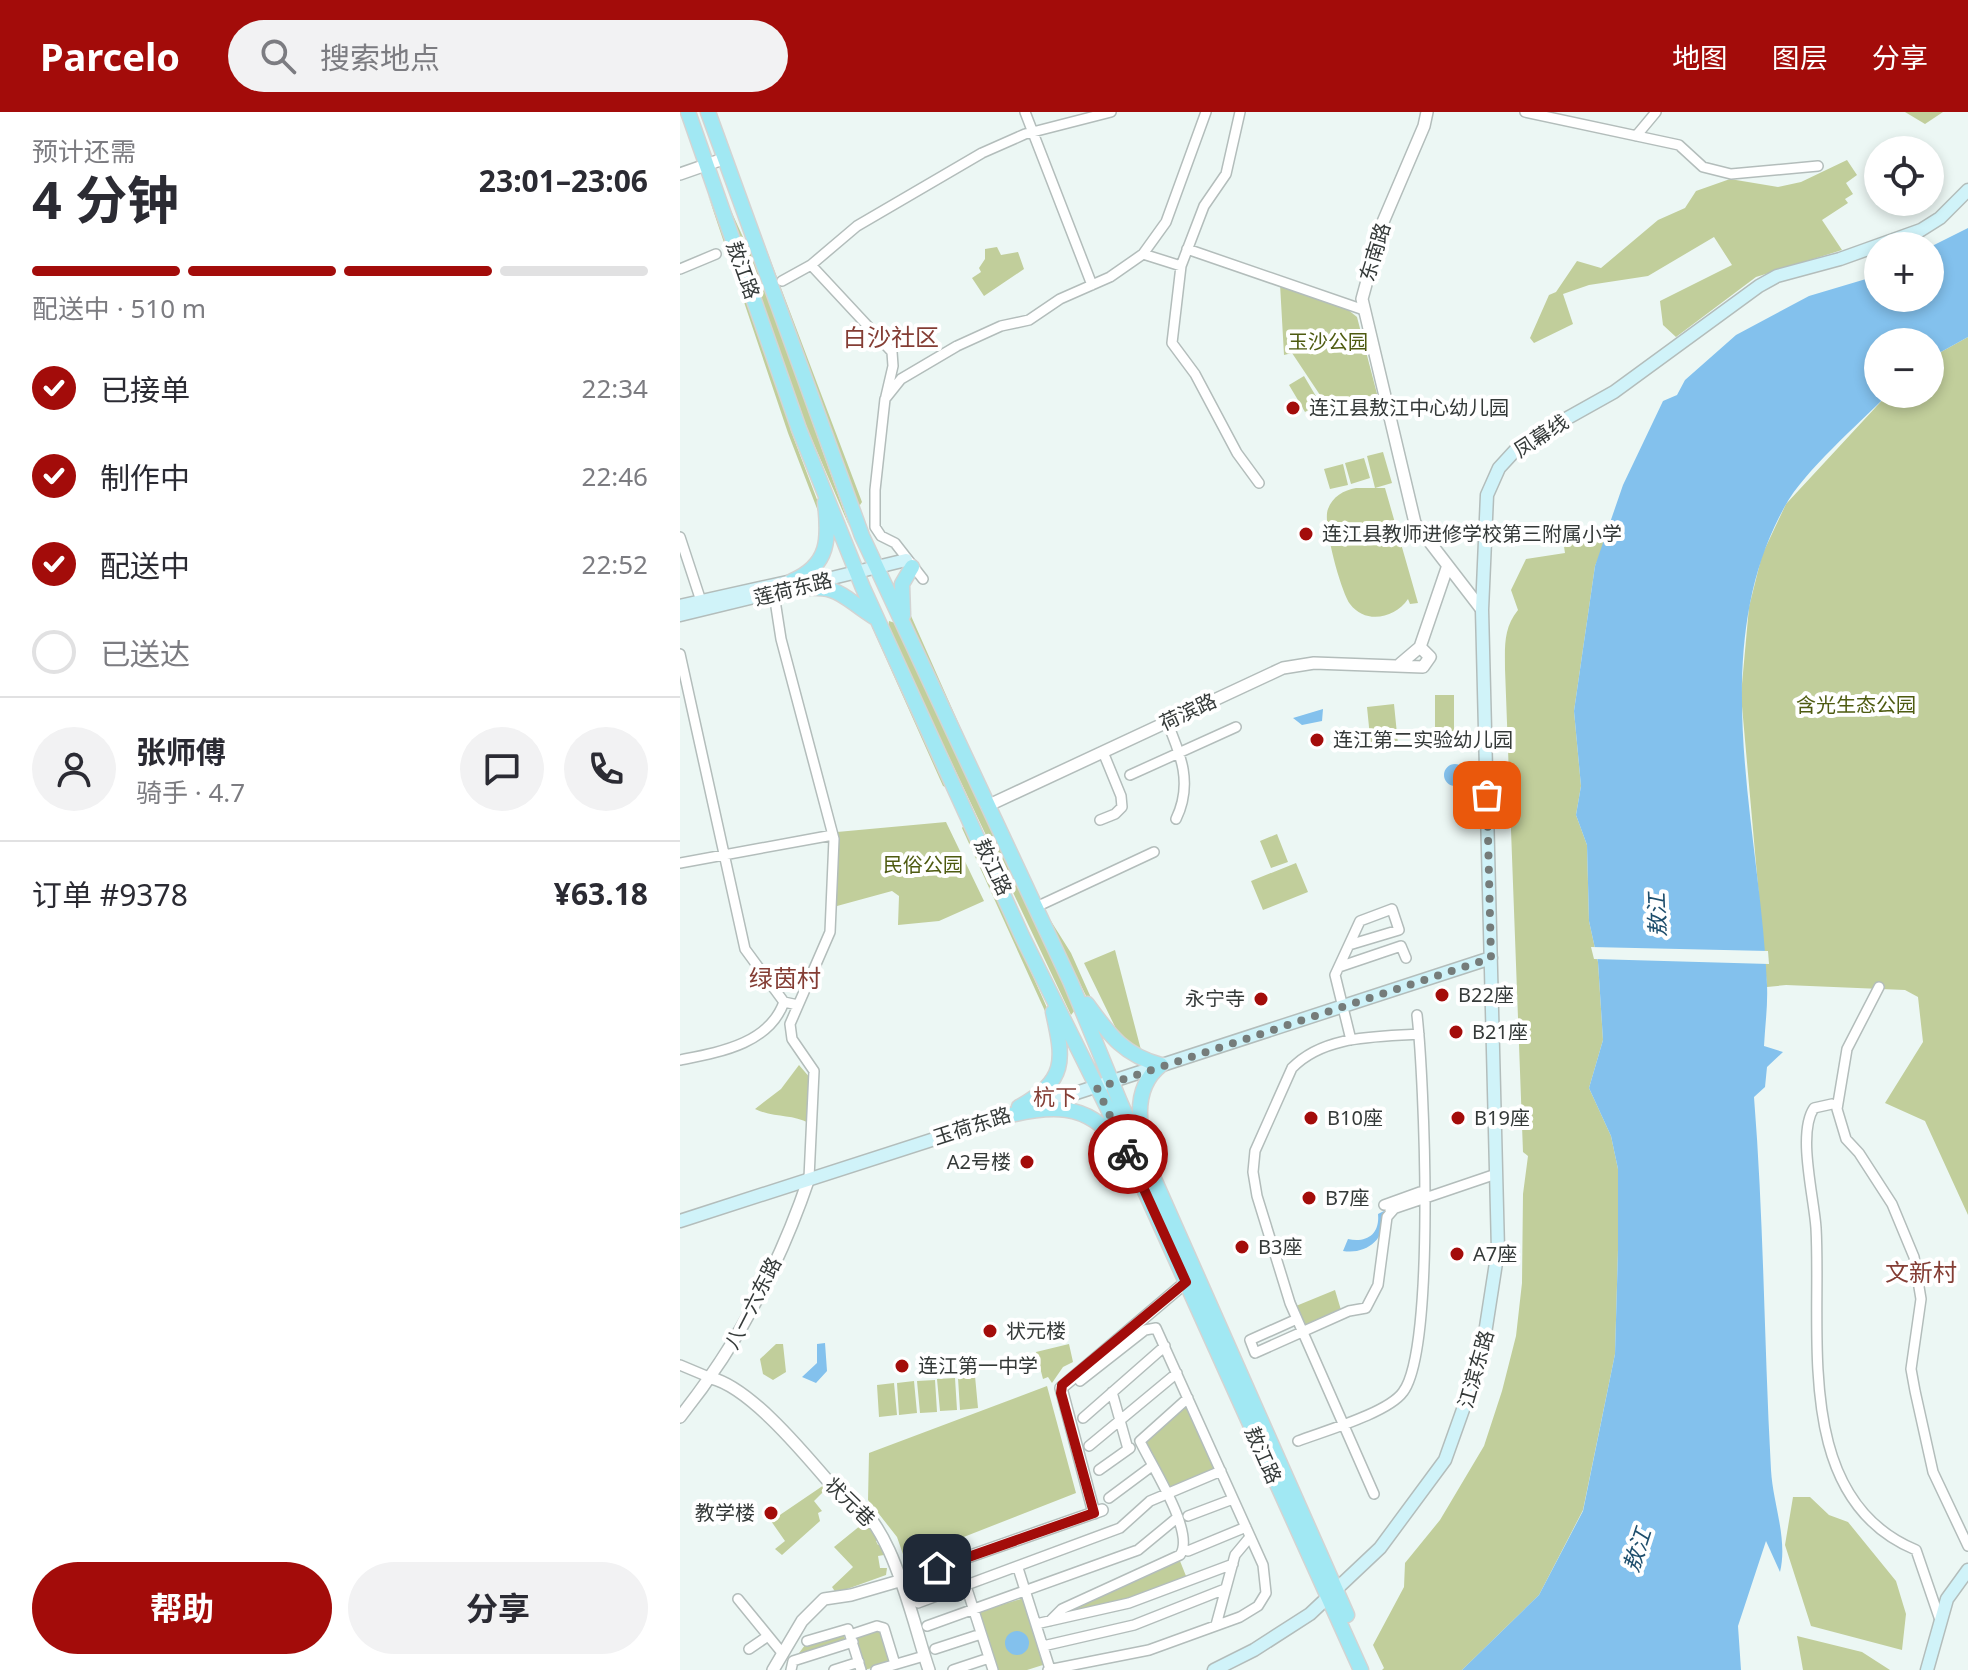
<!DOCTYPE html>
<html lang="zh">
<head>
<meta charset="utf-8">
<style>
	:root { --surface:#fff; --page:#f2f2f3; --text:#2b2b33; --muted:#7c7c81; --line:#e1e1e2; --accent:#a30c0a }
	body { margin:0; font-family:"Noto Sans","Noto Sans SC",sans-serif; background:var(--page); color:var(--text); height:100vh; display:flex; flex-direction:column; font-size:30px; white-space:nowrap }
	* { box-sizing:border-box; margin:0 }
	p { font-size:26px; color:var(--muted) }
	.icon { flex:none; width:44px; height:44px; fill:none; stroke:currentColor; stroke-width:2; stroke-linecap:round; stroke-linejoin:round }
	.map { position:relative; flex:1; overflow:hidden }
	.side { display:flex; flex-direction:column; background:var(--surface); width:680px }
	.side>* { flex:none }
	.tools { position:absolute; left:1184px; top:24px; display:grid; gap:16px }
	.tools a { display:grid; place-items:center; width:80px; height:80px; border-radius:50%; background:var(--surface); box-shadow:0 4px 12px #0003; font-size:40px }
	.pin { position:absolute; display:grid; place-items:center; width:68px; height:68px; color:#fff; margin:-34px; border-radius:16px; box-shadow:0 4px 12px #0006 }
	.courier { position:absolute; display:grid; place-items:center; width:80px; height:80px; margin:-40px; border:6px solid #a30c0a; border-radius:50%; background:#fff; color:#222; box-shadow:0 2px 10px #0007 }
	.head em { font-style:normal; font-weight:700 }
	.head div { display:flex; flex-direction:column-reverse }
	.head { display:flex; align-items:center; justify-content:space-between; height:136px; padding:0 32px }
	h1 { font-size:52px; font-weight:700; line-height:60px }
	.bar { display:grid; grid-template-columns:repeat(4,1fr); gap:12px 8px; align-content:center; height:96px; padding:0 32px }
	.bar i { height:10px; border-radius:6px; background:var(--line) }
	.bar .selected { background:var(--accent) }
	.bar p { grid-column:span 4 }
	.line { display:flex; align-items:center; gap:20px; padding:0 32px; border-top:2px solid var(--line) }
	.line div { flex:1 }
	.round { display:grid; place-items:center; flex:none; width:84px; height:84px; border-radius:42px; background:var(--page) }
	ol { padding:0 32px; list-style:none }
	li { display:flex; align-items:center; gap:24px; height:88px }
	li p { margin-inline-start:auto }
	li .icon { padding:8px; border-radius:50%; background:var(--accent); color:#fff; stroke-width:4 }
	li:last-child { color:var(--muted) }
	li i { width:44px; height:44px; border:4px solid var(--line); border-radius:50% }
	.action { display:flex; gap:16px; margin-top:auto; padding:16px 32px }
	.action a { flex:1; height:92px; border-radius:48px; background:var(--accent); color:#fff; font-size:32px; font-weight:700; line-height:92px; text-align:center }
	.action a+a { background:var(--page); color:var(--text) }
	header { display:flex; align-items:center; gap:48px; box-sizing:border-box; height:112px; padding:0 40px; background:var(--accent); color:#fff }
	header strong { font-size:38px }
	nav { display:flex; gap:44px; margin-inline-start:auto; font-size:28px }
	.search { width:560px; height:72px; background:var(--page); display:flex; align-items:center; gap:20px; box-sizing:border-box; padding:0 28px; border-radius:44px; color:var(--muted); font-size:30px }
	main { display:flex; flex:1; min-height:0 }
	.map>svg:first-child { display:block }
	.green { fill:#c1ce9b }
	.water { fill:#83c1ed }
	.pier { fill:#ecf7f4 }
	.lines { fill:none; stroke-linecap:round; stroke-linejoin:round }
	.minor-casing { stroke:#b3bdbb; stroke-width:12 }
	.tertiary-casing { stroke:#b3bdbb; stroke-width:14 }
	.secondary-casing { stroke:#b3bdbb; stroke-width:15 }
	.primary-casing { stroke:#d3d4d3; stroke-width:17 }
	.minor { stroke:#fff; stroke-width:9 }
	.tertiary { stroke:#fff; stroke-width:11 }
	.secondary { stroke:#d0f3f9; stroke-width:12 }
	.primary { stroke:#a1e8f3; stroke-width:14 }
	.done { stroke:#757c7a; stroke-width:8; stroke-dasharray:0 14.4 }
	.route { stroke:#a30c0a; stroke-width:10 }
	.poi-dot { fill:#a30c0a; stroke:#fff; stroke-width:3 }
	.labels { text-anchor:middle; stroke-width:8; stroke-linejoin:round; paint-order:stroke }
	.street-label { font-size:20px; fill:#353a39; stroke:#fff }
	.park-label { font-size:20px; fill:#4e5b11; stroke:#fff }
	.poi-label { font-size:20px; fill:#353a39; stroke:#fff; text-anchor:start }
	.water-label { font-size:22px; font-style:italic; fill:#1e4e6c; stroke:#fff }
	.neighbourhood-label { font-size:22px; fill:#843d34; stroke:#fff }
	.quarter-label { font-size:24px; fill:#843d34; stroke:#fff }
</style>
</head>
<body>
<header>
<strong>Parcelo</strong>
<div class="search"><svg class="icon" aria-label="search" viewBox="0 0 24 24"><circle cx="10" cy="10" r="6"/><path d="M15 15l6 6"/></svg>搜索地点</div>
<nav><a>地图</a><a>图层</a><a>分享</a></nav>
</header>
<main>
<section class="side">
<div class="head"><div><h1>4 分钟</h1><p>预计还需</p></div><em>23:01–23:06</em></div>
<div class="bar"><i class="selected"></i><i class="selected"></i><i class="selected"></i><i></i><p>配送中 · 510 m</p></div>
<ol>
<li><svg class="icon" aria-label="check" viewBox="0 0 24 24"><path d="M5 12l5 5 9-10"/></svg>已接单<p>22:34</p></li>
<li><svg class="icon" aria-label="check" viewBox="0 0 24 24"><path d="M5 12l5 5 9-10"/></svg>制作中<p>22:46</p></li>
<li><svg class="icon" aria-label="check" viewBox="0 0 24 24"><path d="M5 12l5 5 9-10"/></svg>配送中<p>22:52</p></li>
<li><i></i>已送达</li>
</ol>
<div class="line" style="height:144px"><a class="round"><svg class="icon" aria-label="person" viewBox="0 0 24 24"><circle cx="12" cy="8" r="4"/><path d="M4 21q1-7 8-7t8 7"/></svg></a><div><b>张师傅</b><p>骑手 · 4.7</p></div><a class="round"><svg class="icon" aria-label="chat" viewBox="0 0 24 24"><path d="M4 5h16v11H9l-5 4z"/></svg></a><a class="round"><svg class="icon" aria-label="phone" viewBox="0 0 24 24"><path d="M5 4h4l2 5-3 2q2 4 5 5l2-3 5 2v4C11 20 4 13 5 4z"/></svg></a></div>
<div class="line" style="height:104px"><div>订单 #9378</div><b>¥63.18</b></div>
<div class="action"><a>帮助</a><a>分享</a></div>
</section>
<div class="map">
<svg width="1288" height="1558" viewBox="0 0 1288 1558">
	<rect width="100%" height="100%" fill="#ecf7f4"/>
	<path class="green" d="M1225,0H1263L1245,12Z
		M1167,48L1177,63L1166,71L1173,82L1165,87L1168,91L1142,108L1162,138L1076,165L996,225L983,213L980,189L1052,153L1034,125L968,164L909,173L883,182L893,212L854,231L850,226L869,183L876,180L897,149L921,156L978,108L1005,96L1016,79L1050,67L1098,75L1121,70Z
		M62,73L182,390L180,393L178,392Z
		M28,83L96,263L111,319L144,406L141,407L108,321Z
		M47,90L78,158L170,416L127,316Z
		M317,135L321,143L338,140L344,157L304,184L292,166L301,160L299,156L305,147V137Z
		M600,172L667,197L677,205L702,301L668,285L646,292L612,241L604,243Z
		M1288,225V1103L1245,1009L1205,991L1243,930L1238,885L1225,878L1106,873L1087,875L1061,583L1069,495L1082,443L1106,392L1208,282H1250V246Z
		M624,264L640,291L625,300L609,273Z
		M703,340L712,371L695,376L687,344Z
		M684,346L690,366L671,372L665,351Z
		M663,352L668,373L650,377L644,357Z
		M676,376H705L738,491L730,492L728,487C715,506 686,513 670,492C661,480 642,411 648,397C652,385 664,378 676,376Z
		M915,421L926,429L915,454L894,599L901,674L896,703L907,733L909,809L918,850L923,928L909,976L931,1024L938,1057V1138L935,1242L903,1398L859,1483L782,1558H702L704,1556L693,1533L724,1475L725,1451L760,1408L804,1334L822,1279L836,1224L842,1171L843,1082L848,1044L843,1040L825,557C825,536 823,516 838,498L831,478L846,447L885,441L882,422Z
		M228,497L308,678L225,499Z
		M209,509L215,511L395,898L391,903L208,516Z
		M192,515H195L268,676L263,674Z
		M755,583H774V619H755Z
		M714,592L718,632L691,635L687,595Z
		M266,710L304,789L259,809L218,813L219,784L212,779L157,794V720Z
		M285,712L372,907L369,908L282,716Z
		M597,722L608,750L591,756L580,729Z
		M616,751L628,780L583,798L571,769Z
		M364,798L391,841L412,888L409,890Z
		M435,838L461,938L441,927L404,851Z
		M119,953L131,967L129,1011C112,1002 94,1006 75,997L101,977Z
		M655,1178L661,1198L626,1216L616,1194Z
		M379,1207L365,1220L364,1229L356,1230L353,1212Z
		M96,1232H103L106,1260L93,1268L83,1262L80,1247Z
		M389,1232L393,1250L383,1255L372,1271L368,1265L363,1267L356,1240Z
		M295,1264L298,1296L280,1298L278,1266Z
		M275,1266L277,1298L260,1299L257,1267Z
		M255,1268L257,1300L240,1301L237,1269Z
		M234,1269L237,1301L219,1303L217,1271Z
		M214,1271L217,1303L199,1305L197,1273Z
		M367,1274L396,1381L225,1448L217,1425L188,1388L189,1341Z
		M506,1291L537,1359L489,1378L464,1328Z
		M144,1373L147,1376L134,1389L142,1399L138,1401L140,1409L102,1443L95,1437L105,1429L91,1409Z
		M1113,1385H1130L1149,1403L1168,1410L1216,1469L1226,1502L1222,1538L1131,1514L1105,1433Z
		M186,1409L199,1427L196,1429L198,1433H202L204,1443L198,1444L200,1456H207L206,1463L156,1481L152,1475L173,1455L154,1435Z
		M500,1449L506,1464L449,1487L386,1501Z
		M344,1486L366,1552L347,1558H316L298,1500Z
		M202,1517L212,1551L184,1558L174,1525Z
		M163,1521L166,1530L116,1545L125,1533Z
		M1117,1524L1182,1540L1210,1558H1123Z"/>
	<path class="water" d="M1288,116V225L1250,246V230H1198V282H1208C1178,313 1125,358 1105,394C1024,539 1081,718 1087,873C1088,893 1085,914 1084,934L1103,940L1087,955L1085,975L1074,985C1084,1109 1084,1233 1091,1358C1093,1392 1108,1427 1100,1460L1086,1429L1058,1514L1061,1558H782L859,1483L903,1399L935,1242L938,1138V1057L931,1024L909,976L923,928L918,850L909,809L907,733L896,703L901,674L894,599L915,454L943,373L983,289L997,283L1005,268L1056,223L1129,184L1186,167L1198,153V186H1250V135Z
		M643,597L642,609L622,613L613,606Z
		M764 663a11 11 0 1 1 22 0a11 11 0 1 1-22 0Z
		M704,1099C708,1125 688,1143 663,1139L668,1127C687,1131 700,1122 698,1102Z
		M145,1231L147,1259L136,1271L122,1265L137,1251V1232Z
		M325 1531a12 12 0 1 1 24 0a12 12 0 1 1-24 0Z"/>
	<path class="pier" d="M911,835L1088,839L1089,852L914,847Z"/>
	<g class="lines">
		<g class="minor-casing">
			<path id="minor" d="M345,0L412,173
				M560,0L546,62L524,94L501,154L492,231L515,262L557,341L579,371
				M845,0L999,33L1023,55L1051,62L1138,54
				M956,24L976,0
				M507,137L684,198
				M463,142L501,154
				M131,153L212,240L213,254L206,284
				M0,157L36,142
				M102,169L131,153L177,114L302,41L345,22L431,0
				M0,425L21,489
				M243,467L215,431L201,424L195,415V378L205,287L221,267L277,234L321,214L349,208L380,187L430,165L463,142L486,110L526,0
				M94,482L101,527L154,727L150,820L110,912L112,927L134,959L129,1066
				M0,542L65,837L104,890L118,893
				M487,610C501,643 513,672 496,707
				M450,663L556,615
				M420,708L435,702L442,695L441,684L423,640
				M0,751L153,723
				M354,796L474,740
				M669,833L719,818L712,797L680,809L655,863L671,928
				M659,855L721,834L726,846
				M1199,875L1167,937L1157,997L1166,1027L1179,1041L1212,1092L1234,1145L1241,1187L1231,1257L1235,1279L1253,1360L1288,1434
				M0,948C40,940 89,932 104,890
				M1152,992L1134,996C1117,1021 1134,1085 1136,1116C1142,1222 1112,1387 1236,1438L1260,1508
				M704,1093L740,1080
				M710,1098L816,1062
				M617,1207L570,1228L575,1241L669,1199L686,1196L698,1173L707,1105L714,1097
				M0,1253L31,1266
				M432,1280L448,1337
				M403,1306L485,1234
				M618,1329C644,1319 708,1301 723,1280C756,1237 744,965 737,903
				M409,1334L497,1261
				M419,1358L450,1336
				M694,1382L610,1191L577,1084L573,1060L575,1039L612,956C644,923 696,925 739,922
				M429,1386L472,1354
				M508,1404L553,1387
				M508,1439L566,1415
				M338,1456L370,1557
				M286,1474L313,1558
				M58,1487L103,1542
				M238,1491L440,1416L470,1389L541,1359
				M370,1509L382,1497L500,1443C516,1421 471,1353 460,1329L508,1286
				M356,1512L449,1491L553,1452
				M536,1513L555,1443L570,1425
				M247,1514L458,1438L498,1405
				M170,1523L197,1514L204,1516L215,1552
				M127,1529L168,1517L181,1558
				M363,1534L454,1513L545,1477
				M69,1537L88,1524
				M255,1537L301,1522
				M111,1558L113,1549L173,1530
				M154,1558L179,1550
				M196,1558L244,1544
				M273,1558L309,1546
				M368,1558L469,1538L560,1505L578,1494L586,1481L583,1453L476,1216L465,1218L400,1269"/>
		</g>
		<g class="tertiary-casing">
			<path id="tertiary" d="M747,0L744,14L703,110L682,187L735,411L802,498
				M0,62L43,47
				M720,552L740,535L767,456
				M307,694L603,556L634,551L743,555L750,545L740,535
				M31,1266C73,1276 132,1351 161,1384C211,1398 233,1513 249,1558
				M0,1305C56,1235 100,1152 129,1066
				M414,1401L381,1276L506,1170
				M93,1558L122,1509L144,1487L171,1483L219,1469L422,1398"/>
		</g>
		<g class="secondary-casing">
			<path id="secondary" d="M0,494L121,467
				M0,503L226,448
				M353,995L811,846
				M0,1109L332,1002
				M534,1558L574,1538L630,1502L700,1436L765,1348L801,1247L818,1138L802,498L807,383L819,356L841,332L934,280L1079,174L1097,164L1160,147L1241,118L1260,106L1288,78
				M1247,1558L1267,1487L1288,1458"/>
		</g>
		<g class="primary-casing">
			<path id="primary" d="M8,0L119,317L183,476L342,824L427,995L681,1558
				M28,0L182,424L391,871L440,990L667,1503
				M112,469C150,453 149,426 145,390
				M114,477C161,472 159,483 194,505
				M223,503L222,472L232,455
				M407,892C429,922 443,943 481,953
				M339,995C387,968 384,949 373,900
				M323,1005C368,993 408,989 437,1031
				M463,1026C457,999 458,971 481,953"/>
		</g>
		<use href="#minor" class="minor"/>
		<use href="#tertiary" class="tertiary"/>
		<use href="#secondary" class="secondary"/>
		<use href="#primary" class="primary"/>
	</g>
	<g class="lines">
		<path class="done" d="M448,1042L417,976L811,846L807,683"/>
		<path class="route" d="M257,1456L414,1401L381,1281L382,1273L506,1170L448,1042"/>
	</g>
	<g class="poi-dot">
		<circle cx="613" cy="296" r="8"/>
		<circle cx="626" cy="422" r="8"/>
		<circle cx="637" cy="628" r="8"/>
		<circle cx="762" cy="883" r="8"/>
		<circle cx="581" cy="887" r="8"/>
		<circle cx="776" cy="920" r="8"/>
		<circle cx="631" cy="1006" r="8"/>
		<circle cx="778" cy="1006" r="8"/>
		<circle cx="347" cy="1050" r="8"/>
		<circle cx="629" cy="1086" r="8"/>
		<circle cx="562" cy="1135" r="8"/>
		<circle cx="777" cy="1142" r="8"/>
		<circle cx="310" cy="1219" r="8"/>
		<circle cx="222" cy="1254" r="8"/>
		<circle cx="91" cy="1401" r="8"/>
	</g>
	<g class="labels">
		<g class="street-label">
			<text transform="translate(695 140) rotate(-73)" y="7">东南路</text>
			<text transform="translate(63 158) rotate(70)" y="7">敖江路</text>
			<text transform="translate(861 324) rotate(-33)" y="7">凤幕线</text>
			<text transform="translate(113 477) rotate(-14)" y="7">莲荷东路</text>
			<text transform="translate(508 600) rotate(-25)" y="7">荷滨路</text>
			<text transform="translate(313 755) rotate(65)" y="7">敖江路</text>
			<text transform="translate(292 1014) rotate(-18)" y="7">玉荷东路</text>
			<text transform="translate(73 1191) rotate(-63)" y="7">八一六东路</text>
			<text transform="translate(796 1257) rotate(-74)" y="7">江滨东路</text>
			<text transform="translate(583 1343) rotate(66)" y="7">敖江路</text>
			<text transform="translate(170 1390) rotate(44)" y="7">状元巷</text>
		</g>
		<g class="park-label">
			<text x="648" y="237">玉沙公园</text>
			<text x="1176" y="600">含光生态公园</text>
			<text x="243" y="760">民俗公园</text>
		</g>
		<g class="poi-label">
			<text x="629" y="303">连江县敖江中心幼儿园</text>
			<text x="642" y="429">连江县教师进修学校第三附属小学</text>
			<text x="653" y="635">连江第二实验幼儿园</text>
			<text x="778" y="890">B22座</text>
			<text x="565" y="894" text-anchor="end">永宁寺</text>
			<text x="792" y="927">B21座</text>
			<text x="647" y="1013">B10座</text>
			<text x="794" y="1013">B19座</text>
			<text x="331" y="1057" text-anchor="end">A2号楼</text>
			<text x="645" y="1093">B7座</text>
			<text x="578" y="1142">B3座</text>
			<text x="793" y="1149">A7座</text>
			<text x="326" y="1226">状元楼</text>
			<text x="238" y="1261">连江第一中学</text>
			<text x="75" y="1408" text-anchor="end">教学楼</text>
		</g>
		<g class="water-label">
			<text transform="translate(977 803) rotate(-92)" y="8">敖江</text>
			<text transform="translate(957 1438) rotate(-72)" y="8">敖江</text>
		</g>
		<g class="neighbourhood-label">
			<text x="375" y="993">杭下</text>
		</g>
		<g class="quarter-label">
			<text x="211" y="234">白沙社区</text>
			<text x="105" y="875">绿茵村</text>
			<text x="1241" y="1169">文新村</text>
		</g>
	</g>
</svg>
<div class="tools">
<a><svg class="icon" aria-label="locate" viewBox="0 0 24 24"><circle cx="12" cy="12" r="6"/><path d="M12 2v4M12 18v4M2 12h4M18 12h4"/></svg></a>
<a>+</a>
<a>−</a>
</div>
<div class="pin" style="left:807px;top:683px;background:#ea580c"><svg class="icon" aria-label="bag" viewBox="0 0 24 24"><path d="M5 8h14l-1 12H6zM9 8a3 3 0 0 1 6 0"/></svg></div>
<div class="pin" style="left:257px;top:1456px;background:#1f2937"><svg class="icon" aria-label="home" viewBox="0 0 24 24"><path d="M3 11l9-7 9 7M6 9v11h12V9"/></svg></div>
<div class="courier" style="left:448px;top:1042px"><svg class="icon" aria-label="bike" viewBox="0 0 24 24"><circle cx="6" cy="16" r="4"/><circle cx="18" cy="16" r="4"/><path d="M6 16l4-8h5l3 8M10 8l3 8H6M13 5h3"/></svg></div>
</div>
</main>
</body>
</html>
